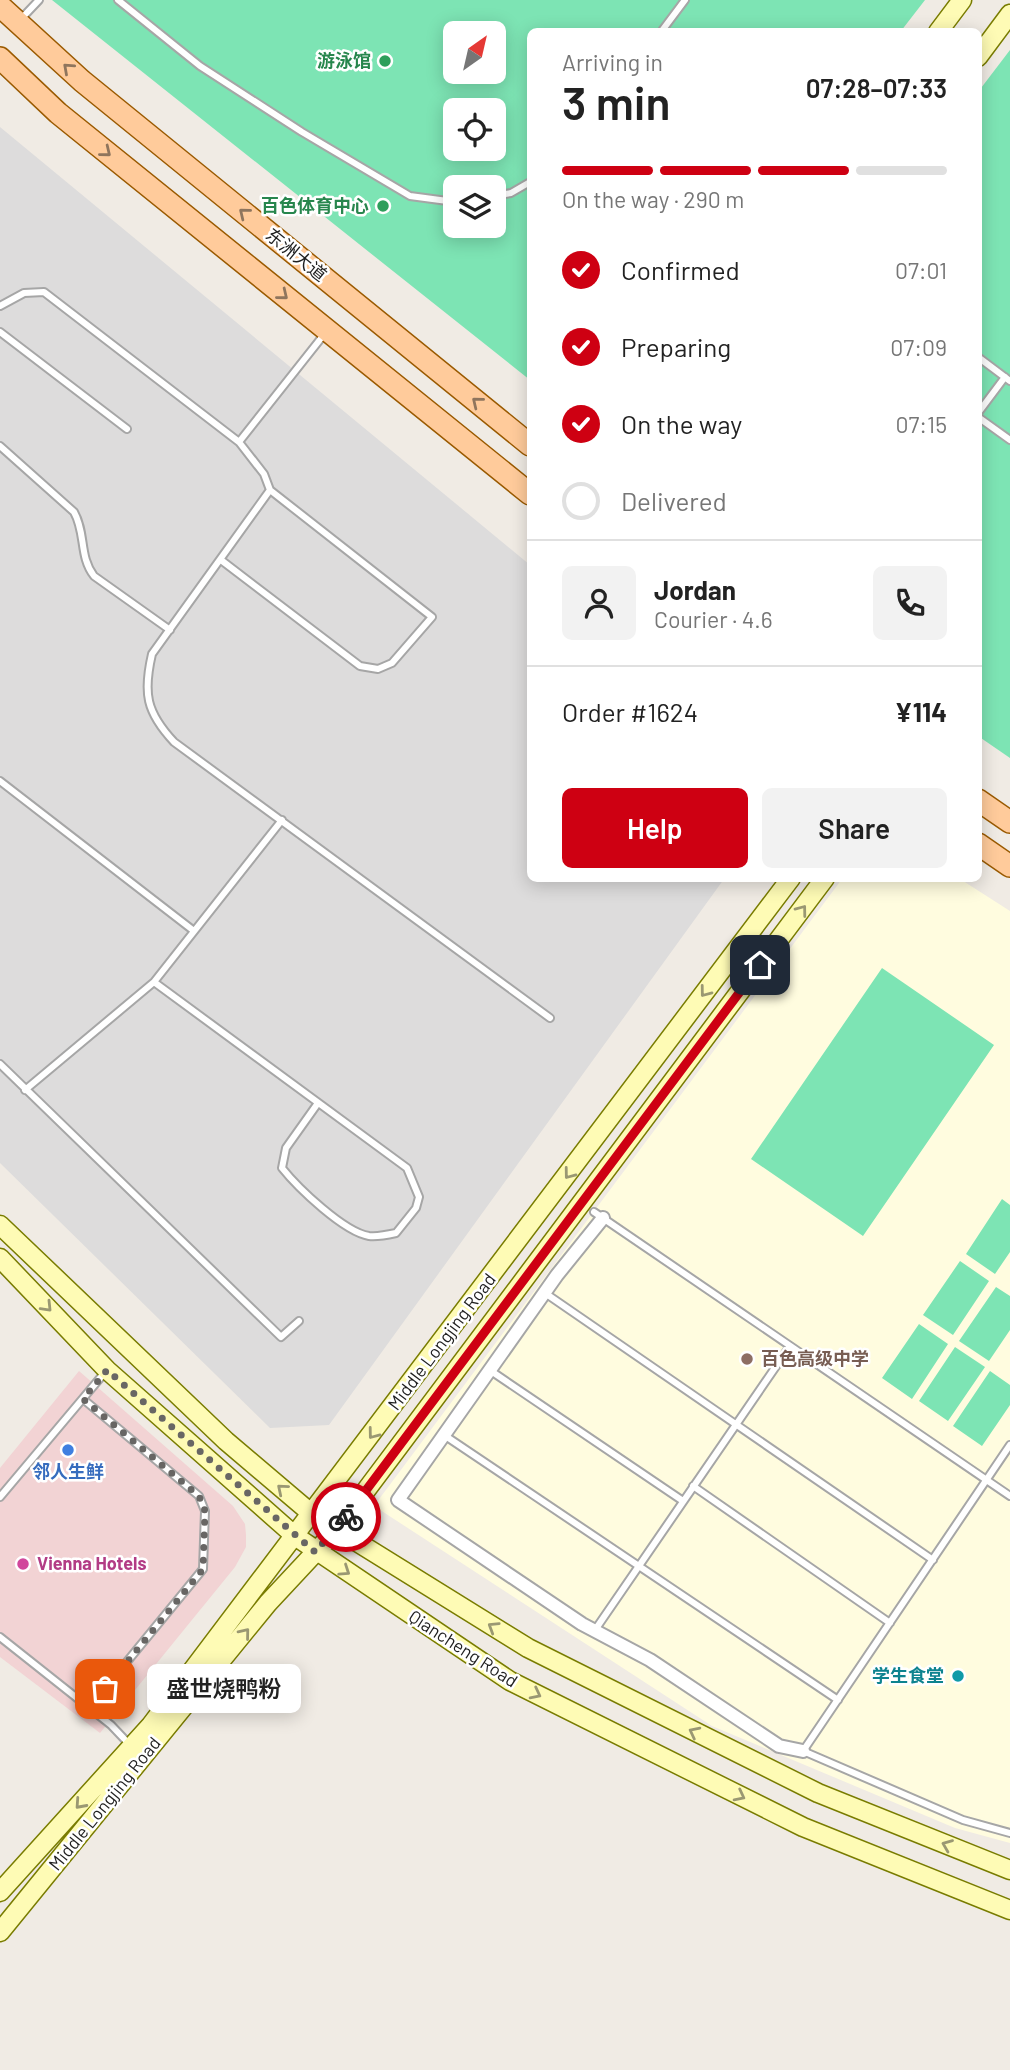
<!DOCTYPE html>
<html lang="en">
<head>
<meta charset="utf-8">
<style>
	:root { --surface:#fff; --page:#f2f2f2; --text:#222; --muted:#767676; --line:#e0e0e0; --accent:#ce0012 }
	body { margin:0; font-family:Barlow,"Noto Sans SC",sans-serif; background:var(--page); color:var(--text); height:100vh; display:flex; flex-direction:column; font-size:26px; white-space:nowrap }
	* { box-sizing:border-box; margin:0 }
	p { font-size:23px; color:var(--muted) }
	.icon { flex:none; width:38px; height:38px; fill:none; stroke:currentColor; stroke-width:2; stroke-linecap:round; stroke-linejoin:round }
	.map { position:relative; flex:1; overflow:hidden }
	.side { position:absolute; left:527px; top:28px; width:455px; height:854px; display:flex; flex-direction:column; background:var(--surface); border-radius:10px; box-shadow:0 4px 18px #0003 }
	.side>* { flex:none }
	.needle { width:46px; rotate:34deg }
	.controls { position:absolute; left:443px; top:21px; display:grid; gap:14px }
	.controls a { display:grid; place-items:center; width:63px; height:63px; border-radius:10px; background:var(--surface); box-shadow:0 4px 18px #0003; font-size:35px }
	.pin { position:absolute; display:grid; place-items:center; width:60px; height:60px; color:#fff; margin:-30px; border-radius:14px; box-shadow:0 4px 10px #0006 }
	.courier { position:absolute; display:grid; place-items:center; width:70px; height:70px; margin:-35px; border:5px solid #ce0012; border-radius:50%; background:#fff; color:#222; box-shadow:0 2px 9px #0007 }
	.bubble { position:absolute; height:49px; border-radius:10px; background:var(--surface); box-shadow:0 4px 18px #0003; font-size:23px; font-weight:600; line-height:49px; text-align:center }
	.summary em { font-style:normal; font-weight:600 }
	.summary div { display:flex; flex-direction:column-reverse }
	.summary { display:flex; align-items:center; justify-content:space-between; height:119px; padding:0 35px }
	h1 { font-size:46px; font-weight:600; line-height:52px }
	.bar { display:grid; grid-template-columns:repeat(4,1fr); gap:10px 7px; align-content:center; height:84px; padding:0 35px }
	.bar i { height:9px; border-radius:5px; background:var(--line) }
	.bar .active { background:var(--accent) }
	.bar p { grid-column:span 4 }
	.line { display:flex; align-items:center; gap:18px; padding:0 35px; border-top:2px solid var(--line) }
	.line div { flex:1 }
	.round { display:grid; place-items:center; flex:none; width:74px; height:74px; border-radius:10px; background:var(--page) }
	ol { padding:0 35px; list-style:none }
	li { display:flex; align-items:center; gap:21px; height:77px }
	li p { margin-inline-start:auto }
	li .icon { padding:7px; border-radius:50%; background:var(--accent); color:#fff; stroke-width:4 }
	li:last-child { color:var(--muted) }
	li i { width:38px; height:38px; border:4px solid var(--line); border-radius:50% }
	.action { display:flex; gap:14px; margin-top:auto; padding:14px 35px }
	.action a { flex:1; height:80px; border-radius:10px; background:var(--accent); color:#fff; font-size:28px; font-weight:600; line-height:80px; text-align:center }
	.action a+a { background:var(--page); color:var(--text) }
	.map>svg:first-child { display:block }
	.residential { fill:#dddcdc }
	.commercial { fill:#f2d3d4 }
	.education { fill:#fffcdf }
	.pitch { fill:#7de4b4; fill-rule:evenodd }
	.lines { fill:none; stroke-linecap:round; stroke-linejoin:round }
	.lane-casing { stroke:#a6a6a6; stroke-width:10 }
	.street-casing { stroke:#a6a6a6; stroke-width:16 }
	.secondary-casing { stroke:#797c00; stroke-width:21 }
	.primary-casing { stroke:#9a5a00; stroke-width:24 }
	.lane { stroke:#fff; stroke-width:6 }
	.street { stroke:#fff; stroke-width:12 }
	.secondary { stroke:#fefbb5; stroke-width:18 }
	.primary { stroke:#ffcb9b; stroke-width:21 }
	.oneway { stroke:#8f755d }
	.oneway2 { stroke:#9a9872 }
	.done { stroke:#686664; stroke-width:7; stroke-dasharray:0 12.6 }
	.route { stroke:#ce0012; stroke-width:9 }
	.leisure-dot { fill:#2e9e5b; stroke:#fff; stroke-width:2.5 }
	.education-dot { fill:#8d6e63; stroke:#fff; stroke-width:2.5 }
	.shop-dot { fill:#3f7fe0; stroke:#fff; stroke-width:2.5 }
	.hotel-dot { fill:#d1479c; stroke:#fff; stroke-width:2.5 }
	.culture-dot { fill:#0f9aa8; stroke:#fff; stroke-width:2.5 }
	.labels { text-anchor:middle; stroke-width:5; stroke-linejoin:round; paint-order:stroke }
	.leisure-label { font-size:18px; font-weight:bold; fill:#27864d; stroke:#fff; text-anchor:end }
	.street-label { font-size:18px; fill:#1f1f1f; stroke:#fff }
	.education-label { font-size:18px; font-weight:bold; fill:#785e54; stroke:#fff; text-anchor:start }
	.shop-label { font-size:18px; font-weight:bold; fill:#366cbe; stroke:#fff }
	.hotel-label { font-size:18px; font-weight:bold; fill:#b23c85; stroke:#fff; text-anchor:start }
	.culture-label { font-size:18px; font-weight:bold; fill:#0d838f; stroke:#fff; text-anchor:end }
</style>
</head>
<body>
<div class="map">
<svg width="1010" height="2070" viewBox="0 0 1010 2070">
	<rect width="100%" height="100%" fill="#f0ebe4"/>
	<path class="residential" d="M0,127L530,565V878L724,879L329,1425L270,1428L0,1163Z"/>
	<path class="commercial" d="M79,1371L233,1506L245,1524L246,1535V1547L235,1567L100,1733L0,1657V1468Z"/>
	<path class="education" d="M842,879H960L1010,911V1843L955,1828L712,1726L374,1506Z"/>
	<path class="pitch" d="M52,0H925L901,31L530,32V380ZM455,33H494V72H455ZM455,110H494V149H455ZM455,187H494V226H455Z
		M1010,50V758L978,736V92Z
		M882,968L994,1045L863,1236L751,1159Z
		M1002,1199L1010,1205V1252L995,1274L966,1254Z
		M960,1261L989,1281L953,1335L923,1315Z
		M996,1287L1010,1296V1330L989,1361L959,1341Z
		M919,1324L948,1344L912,1399L882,1378Z
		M955,1347L985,1367L948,1421L919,1401Z
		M990,1371L1010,1385V1405L982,1446L953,1426Z"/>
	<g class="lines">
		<g class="lane-casing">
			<path id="lane" d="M118,0L200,66L302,132L410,196L455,202
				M21,19L39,0
				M661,32L685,0
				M494,196L511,193L530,182
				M0,306L24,293L44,292L239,442L264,474L270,490L152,654C143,693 146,712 174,742L550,1018
				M0,332L127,429
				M978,357L1010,381
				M978,413L1005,377
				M978,417L1010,440
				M239,442L326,332
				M0,446L74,512C86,533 79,557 94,576L170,630
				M221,560L360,666L378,669L392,663L432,617L270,490
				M0,781L194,931
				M154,982L407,1168L419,1197L416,1208L396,1233C387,1235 378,1237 369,1236C344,1232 298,1188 282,1168L286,1148L318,1103
				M0,1064L281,1337L299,1321
				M25,1090L154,982L282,820
				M594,1212L1010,1496
				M545,1293L933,1560
				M491,1371L683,1501
				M83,1399L199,1496L205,1511L203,1569L89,1708
				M444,1435L838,1700
				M1010,1445L803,1751L963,1820L1010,1833
				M693,1486L890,1623
				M0,1497L106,1371
				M595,1630L790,1346
				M0,1637L111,1725L130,1745"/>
		</g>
		<g class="street-casing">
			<path id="street" d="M603,1218L557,1275L398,1500L582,1624L650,1660L779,1746L803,1751"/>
		</g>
		<g class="secondary-casing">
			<path id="secondary" d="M938,32L962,0
				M978,57L1010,14
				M0,1225L226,1441L312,1514L528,1648L818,1793L1010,1870
				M0,1258L107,1370L295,1536L510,1681L803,1827L1010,1910
				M0,1892L151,1725L791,878
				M0,1932L268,1603L337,1529L825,878"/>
		</g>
		<g class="primary-casing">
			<path id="primary" d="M0,6L82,81L530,445
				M0,58L58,113L530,494
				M978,800L1010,822
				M978,844L1010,866"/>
		</g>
		<use href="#lane" class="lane"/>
		<use href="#street" class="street"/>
		<use href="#secondary" class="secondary"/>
		<use href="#primary" class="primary"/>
	</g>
	<defs><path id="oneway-chevron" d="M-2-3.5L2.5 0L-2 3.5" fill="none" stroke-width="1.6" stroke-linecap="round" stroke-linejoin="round" transform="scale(1.75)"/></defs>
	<g class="oneway">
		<use href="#oneway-chevron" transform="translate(68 68) rotate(-138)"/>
		<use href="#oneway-chevron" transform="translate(106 152) rotate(39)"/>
		<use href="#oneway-chevron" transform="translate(244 213) rotate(-141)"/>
		<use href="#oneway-chevron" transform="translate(283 295) rotate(39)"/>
		<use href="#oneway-chevron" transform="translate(477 402) rotate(-141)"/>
	</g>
	<g class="oneway2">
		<use href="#oneway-chevron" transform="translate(802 910) rotate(-53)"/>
		<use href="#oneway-chevron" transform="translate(705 992) rotate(127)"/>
		<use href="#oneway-chevron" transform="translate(569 1174) rotate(127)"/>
		<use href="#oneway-chevron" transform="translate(47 1307) rotate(46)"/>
		<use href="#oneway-chevron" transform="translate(373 1434) rotate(127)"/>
		<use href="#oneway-chevron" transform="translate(282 1489) rotate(-140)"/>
		<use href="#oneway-chevron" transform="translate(345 1571) rotate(34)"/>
		<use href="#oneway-chevron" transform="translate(493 1627) rotate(-148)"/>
		<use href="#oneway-chevron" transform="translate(245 1633) rotate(-51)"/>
		<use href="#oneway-chevron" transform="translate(536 1694) rotate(27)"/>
		<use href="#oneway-chevron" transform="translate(694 1732) rotate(-153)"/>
		<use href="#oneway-chevron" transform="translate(740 1796) rotate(27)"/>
		<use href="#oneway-chevron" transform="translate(80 1804) rotate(132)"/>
		<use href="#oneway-chevron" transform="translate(947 1845) rotate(-158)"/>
	</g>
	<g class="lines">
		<path class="done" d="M105,1689L203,1569L205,1511L199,1496L83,1399L107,1370L315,1552L346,1517"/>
		<path class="route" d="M346,1517L760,965"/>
	</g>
	<g class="leisure-dot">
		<circle cx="385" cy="61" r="7"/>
		<circle cx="383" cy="206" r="7"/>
	</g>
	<circle class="education-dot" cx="747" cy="1359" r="7"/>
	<circle class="shop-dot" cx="68" cy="1450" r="7"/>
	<circle class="hotel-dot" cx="23" cy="1564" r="7"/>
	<circle class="culture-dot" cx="958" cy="1676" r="7"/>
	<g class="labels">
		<g class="leisure-label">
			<text x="371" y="67">游泳馆</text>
			<text x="369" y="212">百色体育中心</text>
		</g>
		<g class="street-label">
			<text transform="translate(296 255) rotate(39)" y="6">东洲大道</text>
			<text transform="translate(442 1342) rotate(-53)" y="6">Middle Longjing Road</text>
			<text transform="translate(463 1649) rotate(33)" y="6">Qiancheng Road</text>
			<text transform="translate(105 1804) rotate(-51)" y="6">Middle Longjing Road</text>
		</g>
		<g class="education-label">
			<text x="761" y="1365">百色高级中学</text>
		</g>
		<g class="shop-label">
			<text x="68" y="1478">邻人生鲜</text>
		</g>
		<g class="hotel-label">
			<text x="37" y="1570">Vienna Hotels</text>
		</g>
		<g class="culture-label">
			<text x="944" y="1682">学生食堂</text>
		</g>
	</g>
</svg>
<div class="controls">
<a><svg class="needle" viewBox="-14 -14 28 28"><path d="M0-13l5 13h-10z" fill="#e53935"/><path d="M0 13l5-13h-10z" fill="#767676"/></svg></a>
<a><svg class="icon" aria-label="locate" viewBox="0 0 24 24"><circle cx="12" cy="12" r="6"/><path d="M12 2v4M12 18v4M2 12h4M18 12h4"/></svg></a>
<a><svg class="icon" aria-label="layers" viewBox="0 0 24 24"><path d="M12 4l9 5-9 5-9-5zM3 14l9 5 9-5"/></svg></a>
</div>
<div class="pin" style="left:105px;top:1689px;background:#ea580c"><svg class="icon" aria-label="bag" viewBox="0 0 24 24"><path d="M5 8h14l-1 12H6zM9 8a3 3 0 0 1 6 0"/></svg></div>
<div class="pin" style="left:760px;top:965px;background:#1f2937"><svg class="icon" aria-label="home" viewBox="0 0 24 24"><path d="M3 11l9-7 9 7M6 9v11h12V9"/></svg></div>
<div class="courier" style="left:346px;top:1517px"><svg class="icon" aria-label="bike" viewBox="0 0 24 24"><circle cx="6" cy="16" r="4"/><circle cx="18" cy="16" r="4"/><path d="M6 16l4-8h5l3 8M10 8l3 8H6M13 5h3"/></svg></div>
<div class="bubble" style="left:147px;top:1664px;width:154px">盛世烧鸭粉</div>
<section class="side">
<div class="summary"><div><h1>3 min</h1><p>Arriving in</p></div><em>07:28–07:33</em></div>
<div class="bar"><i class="active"></i><i class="active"></i><i class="active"></i><i></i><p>On the way · 290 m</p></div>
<ol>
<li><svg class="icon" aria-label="check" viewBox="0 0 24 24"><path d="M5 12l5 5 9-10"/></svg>Confirmed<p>07:01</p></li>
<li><svg class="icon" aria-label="check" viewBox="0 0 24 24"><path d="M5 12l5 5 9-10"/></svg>Preparing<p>07:09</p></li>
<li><svg class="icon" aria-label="check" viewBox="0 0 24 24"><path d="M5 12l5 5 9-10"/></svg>On the way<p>07:15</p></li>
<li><i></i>Delivered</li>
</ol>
<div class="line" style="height:126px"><a class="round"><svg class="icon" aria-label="person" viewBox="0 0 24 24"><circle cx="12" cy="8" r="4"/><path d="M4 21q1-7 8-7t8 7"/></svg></a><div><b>Jordan</b><p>Courier · 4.6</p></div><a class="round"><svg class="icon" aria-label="phone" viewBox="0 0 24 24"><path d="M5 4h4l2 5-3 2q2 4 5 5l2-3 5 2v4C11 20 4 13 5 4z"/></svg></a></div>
<div class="line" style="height:91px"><div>Order #1624</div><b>¥114</b></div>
<div class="action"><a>Help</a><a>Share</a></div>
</section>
</div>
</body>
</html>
